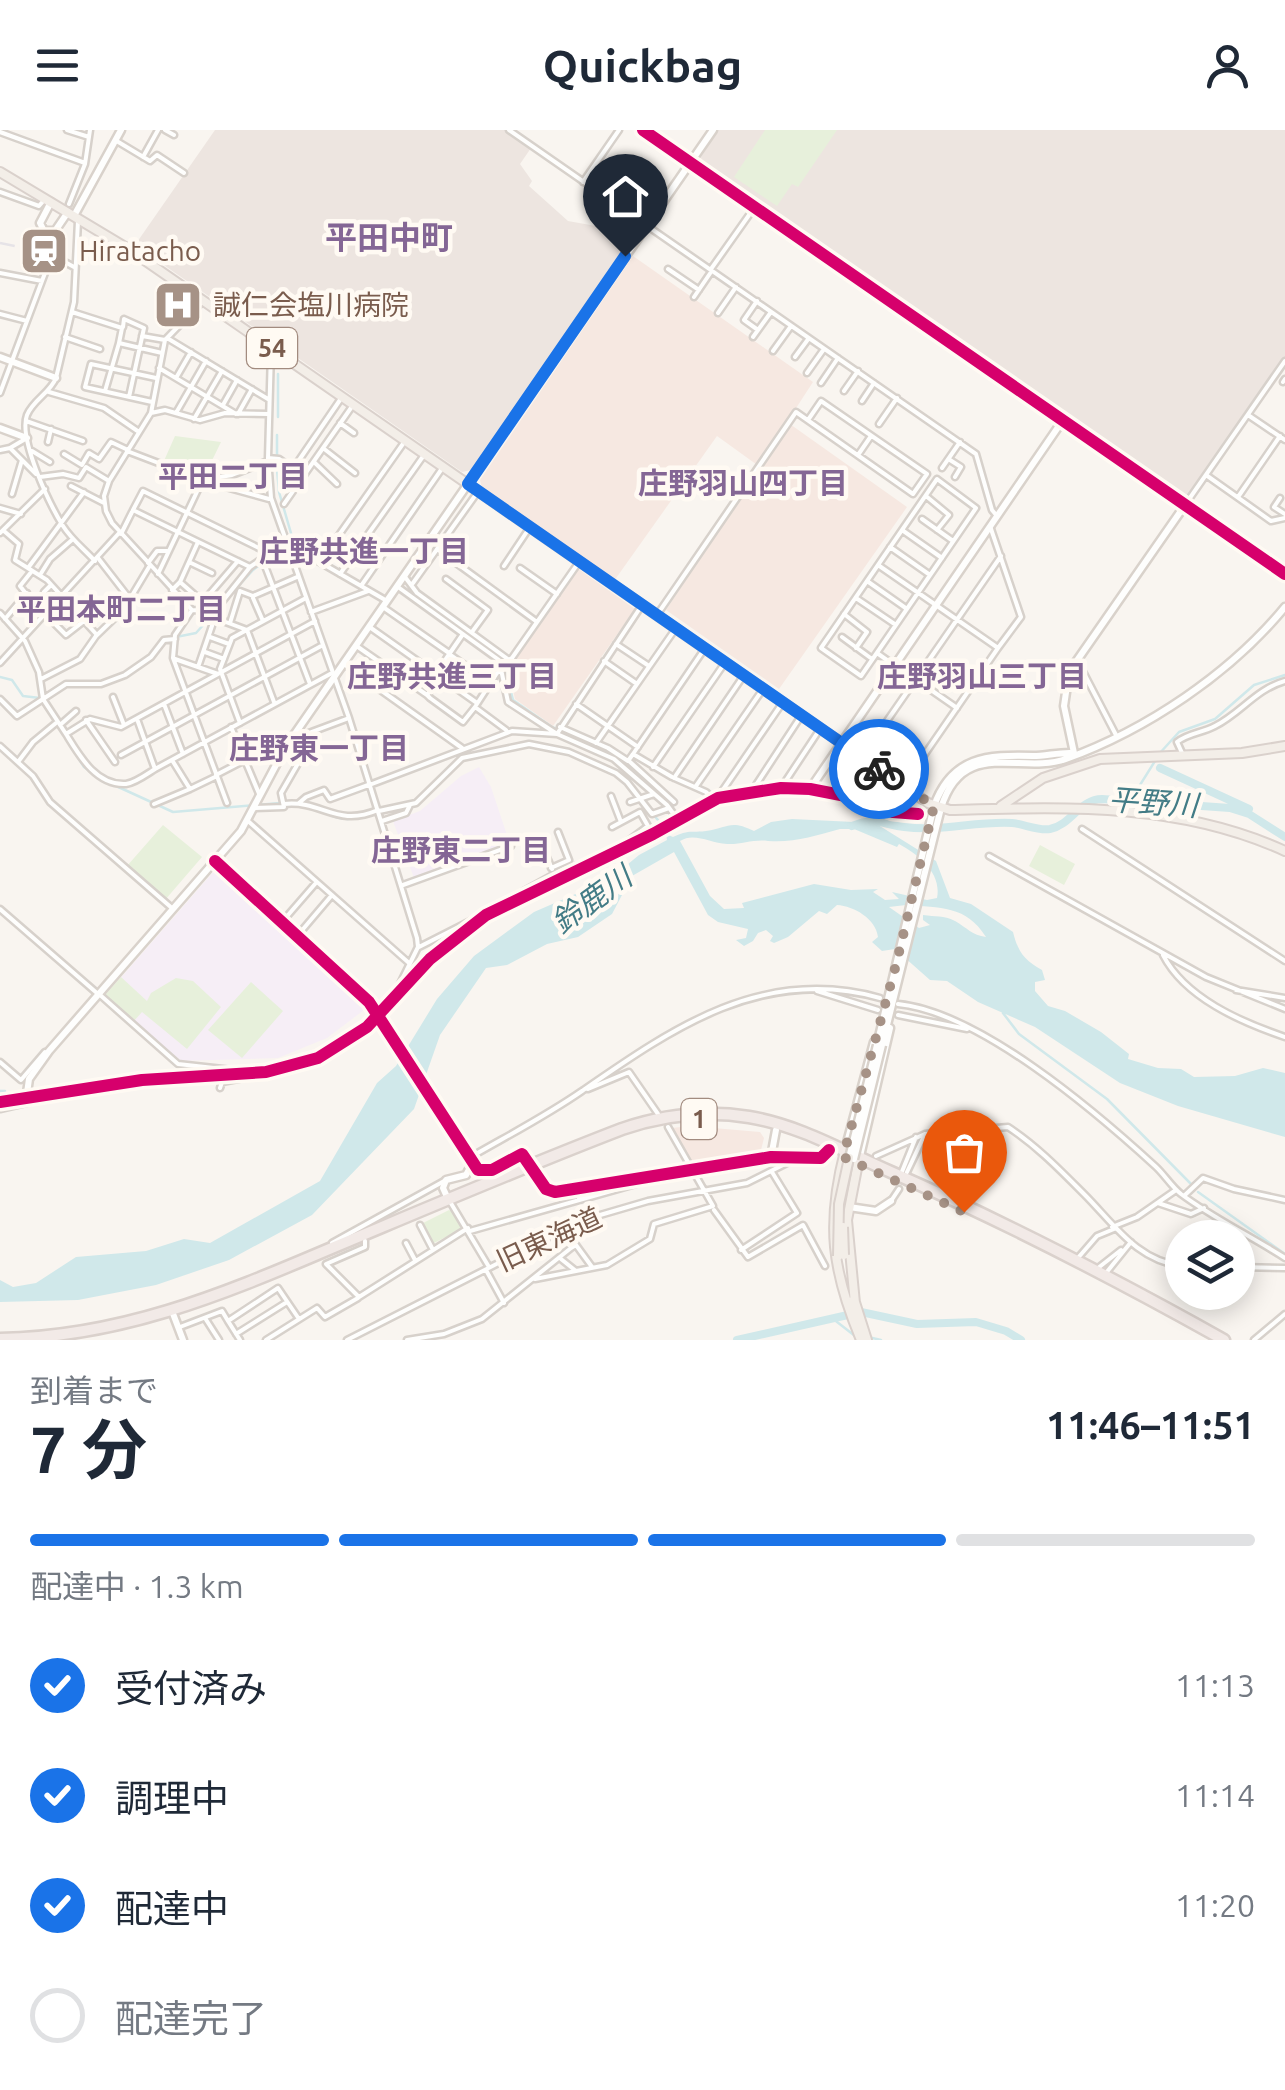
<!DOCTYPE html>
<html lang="ja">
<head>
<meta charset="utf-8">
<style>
	:root { --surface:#fff; --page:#f2f2f3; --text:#1f2937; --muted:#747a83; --line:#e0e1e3; --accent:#1a73e8 }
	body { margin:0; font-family:Ubuntu,"Noto Sans JP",sans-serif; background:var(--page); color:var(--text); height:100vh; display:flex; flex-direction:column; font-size:38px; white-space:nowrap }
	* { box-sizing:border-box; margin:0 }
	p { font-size:32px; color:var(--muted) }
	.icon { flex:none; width:55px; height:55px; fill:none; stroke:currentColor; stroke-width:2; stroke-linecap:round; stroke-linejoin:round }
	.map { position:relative; height:1210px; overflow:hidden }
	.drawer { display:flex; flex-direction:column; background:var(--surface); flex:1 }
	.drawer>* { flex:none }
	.buttons { position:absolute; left:1165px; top:1090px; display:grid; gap:20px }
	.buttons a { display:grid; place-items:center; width:90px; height:90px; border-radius:50%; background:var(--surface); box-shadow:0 5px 25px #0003; font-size:50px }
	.pin { position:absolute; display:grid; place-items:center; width:85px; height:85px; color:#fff; margin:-102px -42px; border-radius:50% 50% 50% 0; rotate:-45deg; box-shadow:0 0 10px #0007 }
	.pin .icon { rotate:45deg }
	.courier { position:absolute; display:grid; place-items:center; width:100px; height:100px; margin:-50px; border:8px solid #1a73e8; border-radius:50%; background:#fff; color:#222; box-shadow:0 2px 12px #0007 }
	.head em { font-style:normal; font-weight:700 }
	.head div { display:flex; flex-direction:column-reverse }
	.head { display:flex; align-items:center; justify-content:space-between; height:170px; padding:0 30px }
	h1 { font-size:65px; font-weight:700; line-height:75px }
	.bar { display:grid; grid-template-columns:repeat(4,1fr); gap:15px 10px; align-content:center; height:120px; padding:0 30px }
	.bar i { height:12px; border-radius:8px; background:var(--line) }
	.bar .selected { background:var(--accent) }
	.bar p { grid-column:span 4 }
	ol { padding:0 30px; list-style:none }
	li { display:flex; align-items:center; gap:30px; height:110px }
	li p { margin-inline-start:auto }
	li .icon { padding:10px; border-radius:50%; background:var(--accent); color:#fff; stroke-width:4 }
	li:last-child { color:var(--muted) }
	li i { width:55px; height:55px; border:5px solid var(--line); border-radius:50% }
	header { display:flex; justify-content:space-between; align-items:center; height:130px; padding:0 30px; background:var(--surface); font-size:45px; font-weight:700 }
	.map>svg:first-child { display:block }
	.commercial { fill:#f6e8e1 }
	.industrial { fill:#ede5e0 }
	.education { fill:#f6eef6 }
	.green { fill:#e7f0db }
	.water { fill:#d0e8ea; fill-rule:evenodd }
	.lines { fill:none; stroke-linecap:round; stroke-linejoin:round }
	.stream { stroke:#d0e8ea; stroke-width:2.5 }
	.river { stroke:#d0e8ea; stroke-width:8 }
	.street-casing { stroke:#d7d1cb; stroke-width:9 }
	.secondary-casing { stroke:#d9d2cb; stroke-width:11 }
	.primary-casing { stroke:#dad1cc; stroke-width:12 }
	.highway-casing { stroke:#dad1cc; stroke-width:15 }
	.street { stroke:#fefefd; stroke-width:4 }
	.secondary { stroke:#fefefd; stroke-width:6 }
	.primary { stroke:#f3eee8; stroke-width:8 }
	.highway { stroke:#f2eae7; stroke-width:10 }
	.rail { stroke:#e6e3e7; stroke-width:2.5; stroke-dasharray:15 10; stroke-linecap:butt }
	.secondary-bridge-casing { stroke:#d9d2cb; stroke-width:11; stroke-linecap:butt }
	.primary-bridge-casing { stroke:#dad1cc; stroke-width:12; stroke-linecap:butt }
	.secondary-bridge { stroke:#fefefd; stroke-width:6 }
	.primary-bridge { stroke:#f3eee8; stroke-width:8 }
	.cycleway-casing { stroke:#fffaf3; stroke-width:19 }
	.cycleway { stroke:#d6006c; stroke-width:12 }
	.done { stroke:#a69286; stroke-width:10; stroke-dasharray:0 18 }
	.route { stroke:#1a73e8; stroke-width:12 }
	.labels { text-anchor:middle; stroke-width:9; stroke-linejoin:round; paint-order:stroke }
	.shield { fill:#fffaf3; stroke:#a28b7f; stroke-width:2.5 }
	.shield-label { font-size:25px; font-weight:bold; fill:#7a5c4d }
	.poi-label { font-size:28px; fill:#7a5c4d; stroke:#fffaf3; text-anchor:start }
	.street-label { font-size:28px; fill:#7a5c4d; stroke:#fffaf3 }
	.neighbourhood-label { font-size:30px; font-weight:bold; fill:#846695; stroke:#fffaf3 }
	.water-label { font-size:30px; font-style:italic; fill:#437c86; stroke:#fffaf3 }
	.quarter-label { font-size:32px; font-weight:bold; fill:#846695; stroke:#fffaf3 }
</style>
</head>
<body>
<header><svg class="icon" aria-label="menu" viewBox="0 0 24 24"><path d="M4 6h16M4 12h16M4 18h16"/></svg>Quickbag<svg class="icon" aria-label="person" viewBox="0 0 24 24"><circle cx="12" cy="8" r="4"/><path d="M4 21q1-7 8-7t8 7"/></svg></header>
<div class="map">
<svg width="1285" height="1210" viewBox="0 0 1285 1210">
	<rect width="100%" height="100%" fill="#f9f5f0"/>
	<path class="commercial" d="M633,126L813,252L787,292L907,377L779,559L666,480L760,337L717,306L614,451L482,358L480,350Z
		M577,438L635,479L553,596L515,569L508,538Z
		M690,996L760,1002L764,1008L760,1024L691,1037L672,998Z"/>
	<path class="industrial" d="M215,0H505L531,18L520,34L532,51L529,56L568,91L635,103L471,340L462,342L135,115Z
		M718,0H1285V227L1186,370L702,34L701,27Z"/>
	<path class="education" d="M479,637L491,657L510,714L414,748L393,691L420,681L461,646Z
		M215,740L352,862L364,880L327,908L278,928L178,931L104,867Z"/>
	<path class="green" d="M765,0H837L798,57L792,54L777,76L734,47Z
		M175,306L221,312L204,347L163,333Z
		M163,695L202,727L165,770L127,736Z
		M1040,715L1075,734L1064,755L1029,736Z
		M121,847L147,871L151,863L176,848L193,851L221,877L187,919L142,882L134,891L105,865Z
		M251,852L283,881L242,928L208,900Z
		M449,1080L454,1083L464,1098L432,1114L421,1094Z"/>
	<path class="water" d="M792,689L875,693L936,731L950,768L971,774L1013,802C1018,822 1024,830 1042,840L1045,850L1035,852V861L1048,876L1065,881L1101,902L1129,924L1128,929L1158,938L1181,939L1194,947L1235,946L1263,938L1285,943V1007L1178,976L1120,953L1035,897L978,872L947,851L930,850L895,819L882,821L872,812L878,807C876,789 854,776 837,775L827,784L819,781L788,807L774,813L770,811L773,806L766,800L758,803L753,811L744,816L736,810L746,808L748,799L718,792L708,785L674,722L632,746L612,784L578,807L547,814L507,835L486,838L440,905L414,979L312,1085L229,1130L156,1155L78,1170L0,1172V1150L13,1157L36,1153L76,1127L146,1121L184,1109L210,1113L320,1051L377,953L396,936L437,869L474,826L534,782L610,749L639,725L667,710L666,704L673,707C690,699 690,703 706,701C728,698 730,689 754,701L771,692ZM840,699H854L897,717L899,714C919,725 942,743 937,768L927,770L892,762L899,769L885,770L873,762L878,759L851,760L814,754L742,773L744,778L724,779L710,766L680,711C694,702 710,713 727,714C740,715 754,709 768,711C793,713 815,706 840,699ZM906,775C940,778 966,775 986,807C972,805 967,798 955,791C943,785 936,787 923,785V790L930,795L919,798L889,777Z"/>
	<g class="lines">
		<path class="stream" d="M278,287V244
			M277,326V305
			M408,455L413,465L464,499
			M176,507L196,503L253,440L293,410L279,362L277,339
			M502,527L513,570L552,597L618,626L673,677
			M0,547L12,550L23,566L40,568L84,637L98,647
			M107,550L127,542
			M77,552H94
			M45,565L65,553
			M1159,624L1179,602L1215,589L1254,555L1285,545
			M114,655L173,682L280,673
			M629,658L658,690
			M1130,671L1155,631
			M328,684C344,693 362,688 378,682
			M1003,883L1019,904L1107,969L1192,1055
			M0,961H5
			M1198,1062L1285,1124
			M832,1188L855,1206
			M868,1207L881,1210"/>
		<path class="river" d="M1160,638L1249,679
			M852,696C876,686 880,694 904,697C941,702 975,691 1012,693C1024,694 1038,701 1050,699C1071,695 1080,669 1102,669L1230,678L1249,684L1285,707
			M737,1210L861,1182L917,1194L976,1192L1006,1201L1021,1210"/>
		<g class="street-casing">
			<path id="street" d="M67,0L89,7
				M165,0L174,5
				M509,0L976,324L992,380L997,386
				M0,2L85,33
				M115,10L150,31L157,25L184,43
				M143,27L158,0
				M583,52L619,0
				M0,62L39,76L45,69
				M69,74L85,34L90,0
				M78,91L74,172L56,248C50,263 33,270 27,285C18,309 50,375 63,396C71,409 85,420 95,431
				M668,139L699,160
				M711,139L754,78
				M0,143L42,151
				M694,167L711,142
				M757,171L744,190L758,200
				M201,173L165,210L151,283L109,351L104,366L106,381L112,393L192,480L209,481L222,472L250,437L285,413
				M72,182L122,198L119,213L162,223
				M718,183L736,157
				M0,184L27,191
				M123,197L124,189L144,198L129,267
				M142,206L165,210
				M65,207L100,219
				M753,207L771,182
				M167,208L268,269
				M271,221L268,328L271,368L349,588L417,808L418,817L394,866
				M773,221L791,196
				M795,227L809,208
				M159,238L236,284
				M807,243L824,219
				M176,248L191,222
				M1283,252L1285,249
				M821,253L838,228
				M105,261L119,213
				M844,261L858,241
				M49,262L104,278L139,302
				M0,263L51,127L54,126L74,137
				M862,271L874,253
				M152,272L85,257L91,234L156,248
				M223,275L237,250
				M151,283L165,280L200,290L225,283L268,284
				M176,283L206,231
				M238,284L252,259
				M1248,285L1285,310
				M194,289L222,241
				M26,291L83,311
				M340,293L354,303
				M879,294L897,268
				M48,312L51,299
				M10,318L36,344
				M323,318L355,343
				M0,320L10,318L27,308
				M32,321L50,332
				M127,321L211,353L269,369
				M64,324L82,335
				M858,325L871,306
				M268,328L279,329L303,346
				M950,330L961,337L955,347
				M315,333L337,354
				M82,335L89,323L99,329L111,312L128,320
				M942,338L960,312
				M293,339L342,267
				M1206,345L1271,391L1285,388
				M40,347L63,344L79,348L86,337L109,351
				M208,349L232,345L268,331
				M937,349L976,378L861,546L821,518Z
				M71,356L104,373
				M12,364L22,330
				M926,366L949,385L937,400
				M1238,367L1280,306
				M1280,368L1274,377L1285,384
				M284,374L353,275
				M1185,375L1285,231
				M0,378L21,384
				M922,389L953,411
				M990,396L1021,487L998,518
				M902,400L942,428
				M4,401L19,414L15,430L47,450L97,505
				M178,402L133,380L143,361L269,423
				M178,402L250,437
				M0,403L45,359
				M121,404L132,382
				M287,417L292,416L387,471
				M890,417L930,445
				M437,419L537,492
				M98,428L129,468
				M262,428L310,554
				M189,432L212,443
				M320,432L405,311
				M148,433L157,421H167
				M878,435L998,518L905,653
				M504,436L530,397
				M28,438L84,362
				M520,438L557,464
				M32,441L20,456L42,484
				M158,444L203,349
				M340,444L424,325
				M40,445L50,429L73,409
				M405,447L417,463L509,530
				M446,449L488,480L472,502
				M867,451L907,479
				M180,452L196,466L207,467L238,431
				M413,453L477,363
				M361,456L443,337
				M398,457L463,504
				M172,460L180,452L198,412
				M44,462L51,455
				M253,468L263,491
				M856,468L896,495
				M383,477L449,523
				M192,480L175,505L173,528L227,673
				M209,481L215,488L247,500L274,572
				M311,482L368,461
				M0,483L25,511L39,542L43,569L66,604L90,589L121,597L315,491
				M44,483L66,505L84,491
				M844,484L867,502L856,518
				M657,485L796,282L913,364L927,344L821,271L808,290
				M5,489L27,463
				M230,493L240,461L253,466L297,447
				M371,498L477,573
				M210,507L229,514
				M842,507L872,529
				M616,514L649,536
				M358,517L427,565
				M205,522L224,529
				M877,523L894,535
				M449,524L490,553
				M175,529L218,544
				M1077,530L1116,605
				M604,531L637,554
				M0,533L120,402
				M344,534L462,618
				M502,535L512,528L579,432
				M895,535L957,578
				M198,537L214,490
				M502,541L497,543L475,577L506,600
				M439,546V539L463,504L499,530L508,572L557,604L614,629L667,675L678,690
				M441,547L427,565L430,568L463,592L475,577
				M41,549L80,529L96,506L124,479L149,437
				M916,549L1001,426
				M113,567L124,595
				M0,569L17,586L66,554H101L125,545L151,527L164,510L175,509
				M164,574L183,624
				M576,574L638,617
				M137,589L155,639L332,543
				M86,590L115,632
				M240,593L220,539L232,508L306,468
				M60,595L76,581
				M231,597L260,666
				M560,597L608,618L628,631L633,624L672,647L706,662L712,668
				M66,604C79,625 96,656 126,654C135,653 147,644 155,639
				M557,604L642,475
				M298,607L349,588
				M596,613L676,498
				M0,616L33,646L50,672L173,779
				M905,618L922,629
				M633,624L703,521
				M121,625L323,515
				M1183,625L1177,612C1188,603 1202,603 1215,596C1241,583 1256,559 1285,551
				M862,627L916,549
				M172,630L190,659L217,646
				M629,631L674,672
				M18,632L33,612L56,593
				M653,637L724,534
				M216,645L243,631
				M674,648L744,545
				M372,654L512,601L557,604
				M696,656L763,559
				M781,658L820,599
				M752,661L801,586
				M611,666L621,692
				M718,667L783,572
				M630,672L654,664
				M299,673L306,667L324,660L330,669L371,654
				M154,674L190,659
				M284,674C323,670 336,698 378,680
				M255,678L284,677L281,663L300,630L296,607
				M379,681L416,673L462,628L529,614L569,622L616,643L627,652L652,684L669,678
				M248,691L409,833
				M382,691L406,683L410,675
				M612,697L640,682L648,696L612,723
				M1082,699L1285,831
				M546,725L552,739
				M989,726L1206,847L1285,879
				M551,738L569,730L558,702
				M403,755L511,716
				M524,761L564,739L597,730
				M0,779L98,864
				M282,792L315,754
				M298,805L332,765
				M419,817L482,785
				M1163,825C1185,868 1241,892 1285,907
				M1236,860L1285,868
				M817,861L878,880
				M99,864L178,934L250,942
				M898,874C979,882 1095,981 1155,1036C1164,1044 1171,1056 1181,1064C1213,1088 1251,1106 1285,1128
				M898,885L967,899
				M0,932L21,950L45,922
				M220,958L222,952L265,944
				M588,959L629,942L658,984
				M0,972L142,950L266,942L318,928L367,897L430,829L486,785L653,704L718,668L781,658L810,659L851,667L893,682L918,684
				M0,979L30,972
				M876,1026L925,1004L1008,997C1037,1016 1060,1040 1084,1064C1114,1094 1137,1131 1182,1136
				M469,1028C507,1006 546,986 582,961C673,898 763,835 880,868
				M907,1042L925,1004
				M901,1044L916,1007
				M1185,1065L1203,1048L1234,1059L1285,1070
				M579,1068L593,1061V1057
				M449,1070L489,1137
				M891,1071L899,1059
				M1158,1073L1191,1084L1204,1078
				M714,1080L748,1127L803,1095L825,1136
				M420,1095L432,1118
				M1112,1097L1137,1087L1176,1060
				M561,1099L571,1118L576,1115L592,1137
				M470,1101L643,1052L644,1048
				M365,1111V1117L326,1134L359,1167L468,1098
				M332,1113L446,1050
				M406,1113L415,1130
				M741,1120L797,1083L772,1042
				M561,1129L576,1141
				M1077,1129L1097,1106L1114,1099
				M1238,1137L1285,1138
				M1098,1138L1121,1120
				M486,1140L504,1173
				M1106,1143L1131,1112
				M535,1149L607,1135L650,1109L654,1094L713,1076L668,997
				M205,1188L219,1210
				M180,1197L222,1181L228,1191
				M236,1204L287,1172
				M240,1210L228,1191L278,1158L299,1189
				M266,1210L317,1178L325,1187L358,1168
				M347,1210L583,1090L648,1071L747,1053L793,1030
				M407,1210L444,1204L482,1189L571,1118
				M1254,1210L1285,1184"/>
		</g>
		<g class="secondary-casing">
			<path id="secondary" d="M643,0L1285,444
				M51,72L40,93L44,101H55L68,82
				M75,84L121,0
				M0,227L56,248
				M0,298L27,308
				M1074,623L1064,576L1069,542L1185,375
				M810,659L1063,290
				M215,731L369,872L478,1040H492L522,1024L546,1059L555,1062L771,1027L821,1028L829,1020
				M877,915L934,676C952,626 987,625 1033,626C1046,626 1060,622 1073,623
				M882,915L941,678C963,607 1020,645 1066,629C1146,600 1230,544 1285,477
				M26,970L29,949L49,921L241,701L285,618L713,0
				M845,1020L874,912
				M860,1026L890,898
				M771,1027L776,1000
				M448,1069L443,1058L446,1050L466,1045L472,1034
				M849,1077L876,1081L891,1071
				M172,1181L183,1210"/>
		</g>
		<g class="primary-casing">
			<path id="primary" d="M0,42L130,120L928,673L950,680C1065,677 1178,672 1285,721
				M1001,676L1043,648L1100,629L1242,623L1285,616
				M845,1021C826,1094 832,1141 861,1210
				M854,1169L867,1210
				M855,1173L847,1090L859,1028"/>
		</g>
		<g class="highway-casing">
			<path id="highway" d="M0,1209C119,1207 219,1166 327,1120C425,1079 523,1037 622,999C663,985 706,980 749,987C799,995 845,1022 891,1042C1005,1092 1115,1149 1224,1210"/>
		</g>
		<use href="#street" class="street"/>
		<use href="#secondary" class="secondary"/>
		<use href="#primary" class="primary"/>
		<use href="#highway" class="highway"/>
		<path class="rail" d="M0,113L49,123"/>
		<g class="secondary-bridge-casing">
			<path id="secondary-bridge" d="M849,1028L877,915
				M854,1029L882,915"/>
		</g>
		<g class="primary-bridge-casing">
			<path id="primary-bridge" d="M843,1097L844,1125
				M838,1126L839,1074L849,1028"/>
		</g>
		<use href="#secondary-bridge" class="secondary-bridge"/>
		<use href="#primary-bridge" class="primary-bridge"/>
		<g class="cycleway-casing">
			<path id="cycleway" d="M643,0L1285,444
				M215,731L369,872L478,1040H492L522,1024L546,1059L555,1062L771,1027L821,1028L829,1020
				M0,972L142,950L266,942L318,928L367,897L430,829L486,785L653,704L718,668L781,658L810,659L851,667L893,682L918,684"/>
		</g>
		<use href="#cycleway" class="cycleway"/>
	</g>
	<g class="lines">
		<path class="done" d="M879,639L934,676L896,835L843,1027L964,1082"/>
		<path class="route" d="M625,126L468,354L879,639"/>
	</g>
	<defs>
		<g id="station-square" transform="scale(2.5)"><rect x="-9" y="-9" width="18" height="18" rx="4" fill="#a69286" stroke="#fffaf3"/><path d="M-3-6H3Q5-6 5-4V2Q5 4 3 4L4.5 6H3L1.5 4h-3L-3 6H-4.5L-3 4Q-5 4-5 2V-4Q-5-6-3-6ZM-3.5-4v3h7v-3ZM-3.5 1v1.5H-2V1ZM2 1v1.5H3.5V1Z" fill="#fff"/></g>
		<g id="hospital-square" transform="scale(2.5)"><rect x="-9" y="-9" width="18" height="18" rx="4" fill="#a69286" stroke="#fffaf3"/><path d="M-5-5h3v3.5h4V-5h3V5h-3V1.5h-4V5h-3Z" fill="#fff"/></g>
	</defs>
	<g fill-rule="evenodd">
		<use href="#station-square" x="44" y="121"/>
		<use href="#hospital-square" x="178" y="175"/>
	</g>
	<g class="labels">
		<g class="shield">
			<rect x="247" y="198" width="50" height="40" rx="8"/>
			<rect x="681.5" y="969" width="35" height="40" rx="8"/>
		</g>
		<g class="shield-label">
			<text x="272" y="227">54</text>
			<text x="699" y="998">1</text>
		</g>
		<g class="poi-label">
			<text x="79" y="131">Hiratacho</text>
			<text x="213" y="185">誠仁会塩川病院</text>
		</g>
		<g class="street-label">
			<text transform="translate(549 1109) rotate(-25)" y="10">旧東海道</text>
		</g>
		<g class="neighbourhood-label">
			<text x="233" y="357">平田二丁目</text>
			<text x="743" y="364">庄野羽山四丁目</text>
			<text x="364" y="432">庄野共進一丁目</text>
			<text x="121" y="490">平田本町二丁目</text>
			<text x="452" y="557">庄野共進三丁目</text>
			<text x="982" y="557">庄野羽山三丁目</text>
			<text x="319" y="629">庄野東一丁目</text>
			<text x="461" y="731">庄野東二丁目</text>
		</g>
		<g class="water-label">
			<text transform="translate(1153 673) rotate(4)" y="10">平野川</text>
			<text transform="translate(592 770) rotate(-36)" y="10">鈴鹿川</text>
		</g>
		<g class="quarter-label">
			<text x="389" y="119">平田中町</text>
		</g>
	</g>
</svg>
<div class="buttons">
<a><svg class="icon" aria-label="layers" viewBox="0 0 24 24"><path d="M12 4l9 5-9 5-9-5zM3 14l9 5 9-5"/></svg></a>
</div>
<div class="pin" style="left:964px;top:1082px;background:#ea580c"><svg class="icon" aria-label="bag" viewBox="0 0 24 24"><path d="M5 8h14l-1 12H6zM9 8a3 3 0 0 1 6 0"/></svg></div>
<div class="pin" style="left:625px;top:126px;background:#1f2937"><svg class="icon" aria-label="home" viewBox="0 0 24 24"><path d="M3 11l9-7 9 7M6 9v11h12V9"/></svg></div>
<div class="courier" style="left:879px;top:639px"><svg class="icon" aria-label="bike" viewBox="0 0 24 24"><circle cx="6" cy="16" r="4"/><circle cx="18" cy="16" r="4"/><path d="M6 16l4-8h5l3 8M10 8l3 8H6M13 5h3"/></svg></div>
</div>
<section class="drawer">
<div class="head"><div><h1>7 分</h1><p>到着まで</p></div><em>11:46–11:51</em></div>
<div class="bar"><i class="selected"></i><i class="selected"></i><i class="selected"></i><i></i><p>配達中 · 1.3 km</p></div>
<ol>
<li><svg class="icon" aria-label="check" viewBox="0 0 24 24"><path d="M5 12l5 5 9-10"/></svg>受付済み<p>11:13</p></li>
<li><svg class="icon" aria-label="check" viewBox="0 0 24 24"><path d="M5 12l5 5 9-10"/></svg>調理中<p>11:14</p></li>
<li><svg class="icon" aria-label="check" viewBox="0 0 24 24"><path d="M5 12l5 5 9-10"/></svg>配達中<p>11:20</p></li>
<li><i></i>配達完了</li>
</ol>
</section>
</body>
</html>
